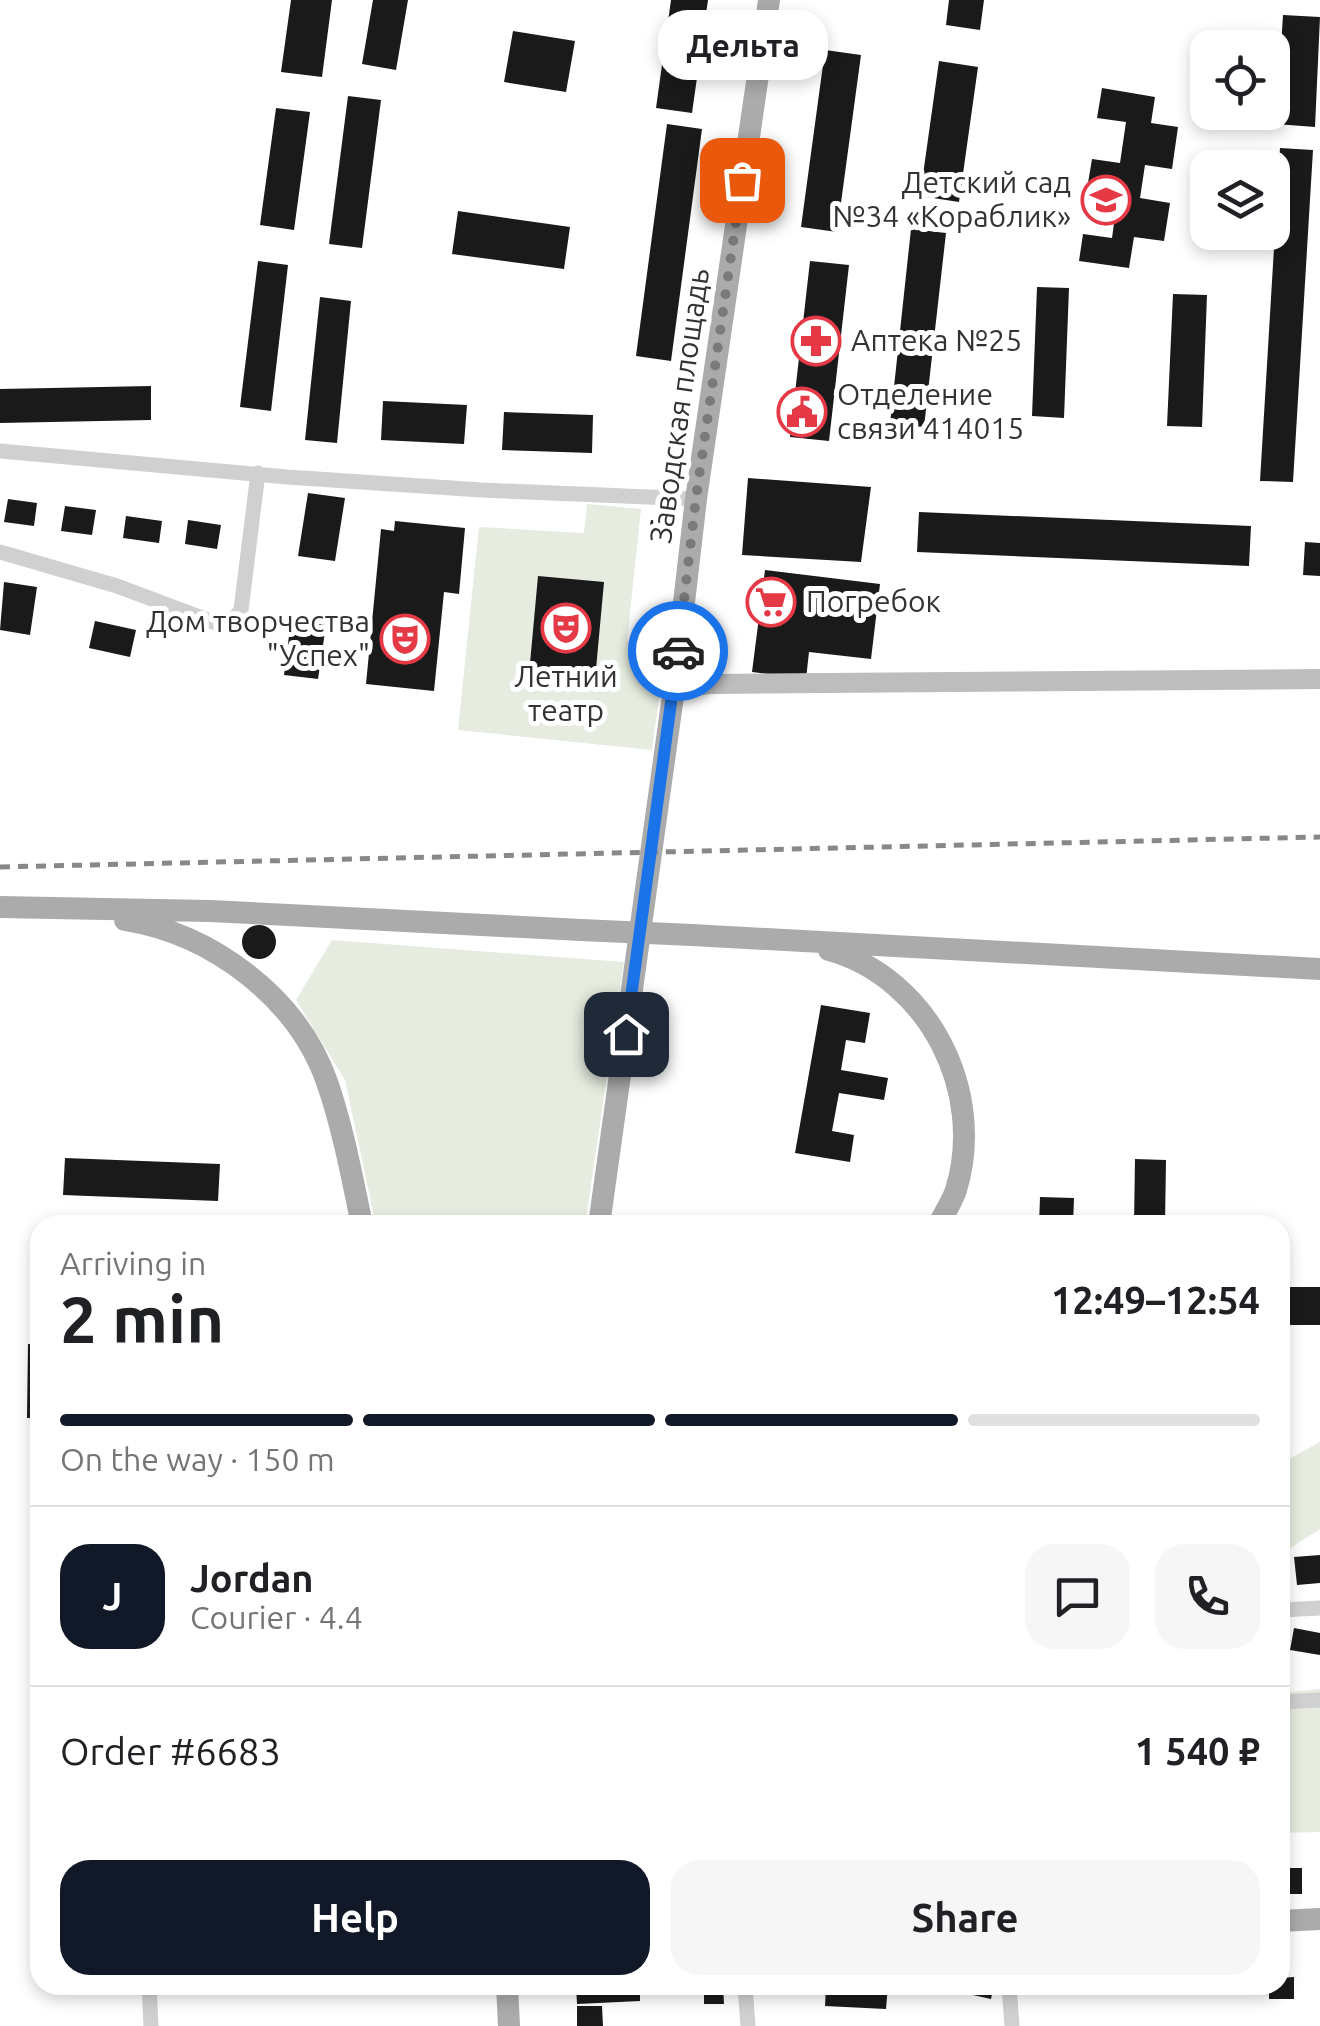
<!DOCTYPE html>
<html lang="en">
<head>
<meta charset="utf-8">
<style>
	:root { --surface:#fff; --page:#f6f6f6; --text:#202124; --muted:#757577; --line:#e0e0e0; --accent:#111827 }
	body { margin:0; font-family:Ubuntu,sans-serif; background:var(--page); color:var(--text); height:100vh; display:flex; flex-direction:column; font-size:38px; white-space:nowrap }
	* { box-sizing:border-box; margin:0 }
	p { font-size:32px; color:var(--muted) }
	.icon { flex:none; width:55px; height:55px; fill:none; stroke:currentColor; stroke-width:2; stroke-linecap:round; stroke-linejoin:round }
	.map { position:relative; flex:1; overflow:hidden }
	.drawer { position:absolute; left:30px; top:1215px; width:1260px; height:780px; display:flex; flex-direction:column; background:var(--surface); border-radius:30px; box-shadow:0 5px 15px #0003 }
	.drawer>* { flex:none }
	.buttons { position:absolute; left:1190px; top:30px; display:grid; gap:20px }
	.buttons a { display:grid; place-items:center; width:100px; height:100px; border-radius:20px; background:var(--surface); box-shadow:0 5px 15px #0003; font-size:50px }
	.pin { position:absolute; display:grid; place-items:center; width:85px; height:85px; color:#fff; margin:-42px; border-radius:20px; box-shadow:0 5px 15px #0006 }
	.courier { position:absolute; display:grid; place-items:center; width:100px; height:100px; margin:-50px; border:8px solid #1a73e8; border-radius:50%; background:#fff; color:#222; box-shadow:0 2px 12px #0007 }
	.bubble { position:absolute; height:70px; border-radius:30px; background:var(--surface); box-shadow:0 5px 15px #0003; font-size:32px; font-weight:600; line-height:70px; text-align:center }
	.summary em { font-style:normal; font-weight:600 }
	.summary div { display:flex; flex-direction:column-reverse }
	.summary { display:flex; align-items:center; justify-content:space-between; height:170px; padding:0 30px }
	h1 { font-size:65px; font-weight:600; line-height:75px }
	.bar { display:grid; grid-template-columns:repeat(4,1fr); gap:15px 10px; align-content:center; height:120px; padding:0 30px }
	.bar i { height:12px; border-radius:8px; background:var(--line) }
	.bar .selected { background:var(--accent) }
	.bar p { grid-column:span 4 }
	.line { display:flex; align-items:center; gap:25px; padding:0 30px; border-top:2px solid var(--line) }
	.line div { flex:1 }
	.round { display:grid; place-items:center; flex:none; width:105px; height:105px; border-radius:30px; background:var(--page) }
	.action { display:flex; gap:20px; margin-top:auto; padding:20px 30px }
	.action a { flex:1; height:115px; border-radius:30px; background:var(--accent); color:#fff; font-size:40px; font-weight:600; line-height:115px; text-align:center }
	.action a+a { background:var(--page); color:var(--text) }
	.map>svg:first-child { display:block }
	.green { fill:#e6ecdf }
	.building { fill:#1a1a1a }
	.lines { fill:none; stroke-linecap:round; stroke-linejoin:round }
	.street { stroke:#d0d0d0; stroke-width:15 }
	.secondary { stroke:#bdbdbd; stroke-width:20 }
	.primary { stroke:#ababab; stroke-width:22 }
	.rail { stroke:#888; stroke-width:5; stroke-dasharray:10 8; stroke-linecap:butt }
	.primary-bridge { stroke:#ababab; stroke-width:22 }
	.done { stroke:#7a7a7a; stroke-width:10; stroke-dasharray:0 18 }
	.route { stroke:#1a73e8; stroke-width:12 }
	.labels { text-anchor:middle; stroke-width:10; stroke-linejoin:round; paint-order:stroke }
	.poi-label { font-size:30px; fill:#333; stroke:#fff; text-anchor:start }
	.street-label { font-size:30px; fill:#333; stroke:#fff }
</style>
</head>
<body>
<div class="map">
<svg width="1320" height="2026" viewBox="0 0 1320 2026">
	<rect width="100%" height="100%" fill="#fff"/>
	<path class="green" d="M587,504L641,509L627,641L666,646L652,750L458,730L479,527L584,533Z
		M332,940L624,962L585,1225H376L345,1080L296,1000Z
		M1320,1442V1529L1284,1552L1287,1604H1280V1464Z
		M1320,1689V1832L1280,1833V1693Z"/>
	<path class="building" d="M291,0H332L322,77L281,72Z
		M373,0H408L396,70L362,64Z
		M671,0H708L692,113L656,108Z
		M949,0H984L980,30L946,25Z
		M1283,15L1320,17L1315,127L1276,124Z
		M513,31L575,41L566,92L504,82Z
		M825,50L861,55L837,232L801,227Z
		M939,61L978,67L959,202L920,196Z
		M1102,88L1155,97L1151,123L1178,127L1172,169L1145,165L1140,198L1170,203L1164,241L1134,237L1129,268L1079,261L1083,234L1112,238L1118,194L1087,189L1092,159L1120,163L1126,122L1097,118Z
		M348,96L381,100L362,248L329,244Z
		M276,108L310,112L294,230L260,225Z
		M667,124L702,129L671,361L636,356Z
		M1280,148L1313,150L1293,482L1260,481Z
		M458,211L570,227L564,269L452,254Z
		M911,229L946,233L924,427L890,424Z
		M258,261L288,265L271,411L240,407Z
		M810,261L849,265L829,441L790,437Z
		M1037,287L1069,288L1064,418L1032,416Z
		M1173,294L1207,295L1202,427L1167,426Z
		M320,297L351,301L337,443L305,440Z
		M151,386V420L0,423V389Z
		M383,401L467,405L464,444L381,440Z
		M504,412L593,415L592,453L502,450Z
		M748,478L871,487L861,562L742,555Z
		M308,493L345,498L335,561L298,556Z
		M8,499L37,503L34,526L4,522Z
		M65,506L96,510L92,535L61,531Z
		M919,512L1251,526L1249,566L917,552Z
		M126,516L162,521L159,543L123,538Z
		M188,520L221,525L217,549L185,544Z
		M651,520L670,523L667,539L648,536Z
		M395,521L465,528L459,594L444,592L434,691L366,684L381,529L394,531Z
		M1305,542L1320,543V576L1303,575Z
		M765,570L880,584L871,659L809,652L806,679L752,672Z
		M538,576L604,582L595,680L529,674Z
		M4,582L37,587L30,635L0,630Z
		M291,620L326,625L318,679L284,675Z
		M95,621L136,630L130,657L89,648Z
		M242 942a17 17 0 1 1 34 0a17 17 0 1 1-34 0Z
		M821,1005L870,1013L865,1043L846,1040L841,1070L888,1078L884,1100L839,1093L832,1131L854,1135L850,1162L795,1153Z
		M65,1158L220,1164L218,1201L63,1195Z
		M1135,1159L1166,1160L1165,1225H1134Z
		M1040,1197L1074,1198L1073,1225H1039Z
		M1284,1287H1320V1325H1287Z
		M28,1344H40V1418H27Z
		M1320,1555V1583L1297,1585L1294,1557Z
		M1294,1628L1320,1633V1655L1290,1650Z
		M1280,1868H1302V1894H1280Z
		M1294,1977V1999H1269V1985H1280V1978Z
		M576,1985H640V2001L577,2004Z
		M704,1985H723L724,2004H704Z
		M826,1985H888L886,2009L825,2006Z
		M965,1985H994L991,1999L964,1993Z
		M577,2006H602L603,2026H577Z"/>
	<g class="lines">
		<path class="street" d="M0,451L287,477L481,490L696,499
			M0,552L117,586L221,625L230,623L241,610L258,473
			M1280,1610L1320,1608
			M1280,1702L1320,1700
			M149,1985L151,2026
			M745,1985L748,2026
			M1009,1985L1012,2026"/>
		<path class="secondary" d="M674,689L709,684L1320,679"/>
		<path class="primary" d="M0,907L210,911L581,930
			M125,920C212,934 297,997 327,1082C343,1128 352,1177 362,1225
			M692,935L1320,969
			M829,950C929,978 986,1092 956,1190C952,1202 944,1214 938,1225
			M599,1225L674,689L696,499L769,0
			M1280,1921L1320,1919
			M507,1985L509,2026"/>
		<path class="rail" d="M0,867L1320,837"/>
		<path class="primary-bridge" d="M581,930L692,935"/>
	</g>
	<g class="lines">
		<path class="done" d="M678,651L696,498L742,180"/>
		<path class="route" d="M626,1034L678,651"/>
	</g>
	<defs>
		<g id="school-ring" transform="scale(2.5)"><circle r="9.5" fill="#fff" stroke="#e63946" stroke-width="1.5"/><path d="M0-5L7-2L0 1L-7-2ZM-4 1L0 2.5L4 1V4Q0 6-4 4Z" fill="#e63946"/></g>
		<g id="pharmacy-ring" transform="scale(2.5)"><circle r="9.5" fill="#fff" stroke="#e63946" stroke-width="1.5"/><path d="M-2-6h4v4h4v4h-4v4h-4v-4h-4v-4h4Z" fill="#e63946"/></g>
		<g id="civic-ring" transform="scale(2.5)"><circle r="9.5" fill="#fff" stroke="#e63946" stroke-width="1.5"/><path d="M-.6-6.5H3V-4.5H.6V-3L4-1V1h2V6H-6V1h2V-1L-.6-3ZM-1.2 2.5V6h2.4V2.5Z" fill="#e63946"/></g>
		<g id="supermarket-ring" transform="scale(2.5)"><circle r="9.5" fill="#fff" stroke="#e63946" stroke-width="1.5"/><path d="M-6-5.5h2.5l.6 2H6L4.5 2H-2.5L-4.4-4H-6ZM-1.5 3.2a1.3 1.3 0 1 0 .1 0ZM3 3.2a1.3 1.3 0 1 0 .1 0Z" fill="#e63946"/></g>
		<g id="theatre-ring" transform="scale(2.5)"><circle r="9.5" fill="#fff" stroke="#e63946" stroke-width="1.5"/><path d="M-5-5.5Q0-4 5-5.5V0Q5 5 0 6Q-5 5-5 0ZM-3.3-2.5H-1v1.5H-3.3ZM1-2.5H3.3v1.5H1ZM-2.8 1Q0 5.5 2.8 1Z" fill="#e63946"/></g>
	</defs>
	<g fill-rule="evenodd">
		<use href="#school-ring" x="1106" y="200"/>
		<use href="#pharmacy-ring" x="816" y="341"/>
		<use href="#civic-ring" x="802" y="412"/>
		<use href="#supermarket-ring" x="771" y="602"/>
		<use href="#theatre-ring" x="566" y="628"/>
		<use href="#theatre-ring" x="405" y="639"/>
	</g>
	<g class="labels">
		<g class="poi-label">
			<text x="1071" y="193" text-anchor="end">Детский сад<tspan x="1071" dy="34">№34 «Кораблик»</tspan></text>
			<text x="851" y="351">Аптека №25</text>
			<text x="837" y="405">Отделение<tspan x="837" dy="34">связи 414015</tspan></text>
			<text x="806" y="612">Погребок</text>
			<text x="370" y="632" text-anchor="end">Дом творчества<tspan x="370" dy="34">"Успех"</tspan></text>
			<text x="566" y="687" text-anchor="middle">Летний<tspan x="566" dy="34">театр</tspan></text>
		</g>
		<g class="street-label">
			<text transform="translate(680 406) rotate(-82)" y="10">Заводская площадь</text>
		</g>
	</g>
</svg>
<div class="buttons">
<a><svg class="icon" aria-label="locate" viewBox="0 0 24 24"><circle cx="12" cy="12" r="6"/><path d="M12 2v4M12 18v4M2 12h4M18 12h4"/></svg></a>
<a><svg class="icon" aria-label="layers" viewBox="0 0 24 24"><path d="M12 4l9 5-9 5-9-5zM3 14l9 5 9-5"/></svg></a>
</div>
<div class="pin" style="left:742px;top:180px;background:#ea580c"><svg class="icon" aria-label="bag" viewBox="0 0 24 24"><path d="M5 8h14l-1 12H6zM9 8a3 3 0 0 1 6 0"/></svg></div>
<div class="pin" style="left:626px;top:1034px;background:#1f2937"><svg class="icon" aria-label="home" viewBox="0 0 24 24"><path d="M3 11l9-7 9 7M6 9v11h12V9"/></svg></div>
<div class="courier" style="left:678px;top:651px"><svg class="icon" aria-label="car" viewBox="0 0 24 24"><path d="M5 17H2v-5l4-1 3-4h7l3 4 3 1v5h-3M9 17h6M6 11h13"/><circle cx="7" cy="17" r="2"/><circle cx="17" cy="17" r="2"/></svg></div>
<div class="bubble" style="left:658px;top:10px;width:170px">Дельта</div>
<section class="drawer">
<div class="summary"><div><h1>2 min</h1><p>Arriving in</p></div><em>12:49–12:54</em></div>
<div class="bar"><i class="selected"></i><i class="selected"></i><i class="selected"></i><i></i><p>On the way · 150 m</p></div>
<div class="line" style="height:180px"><b class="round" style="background:var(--accent);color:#fff">J</b><div><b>Jordan</b><p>Courier · 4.4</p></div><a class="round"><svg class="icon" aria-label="chat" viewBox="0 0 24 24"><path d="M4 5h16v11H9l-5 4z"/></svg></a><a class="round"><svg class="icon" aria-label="phone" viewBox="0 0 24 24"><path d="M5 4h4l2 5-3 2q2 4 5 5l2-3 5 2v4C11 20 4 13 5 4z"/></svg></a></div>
<div class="line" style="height:130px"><div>Order #6683</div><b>1 540 ₽</b></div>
<div class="action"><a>Help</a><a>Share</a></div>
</section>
</div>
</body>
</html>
